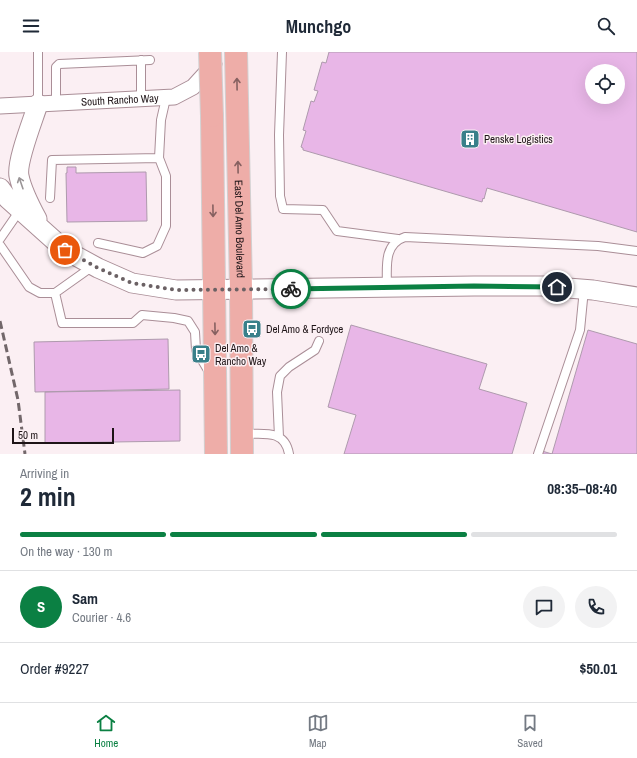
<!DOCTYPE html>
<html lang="en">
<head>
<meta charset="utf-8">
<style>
	:root { --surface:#fff; --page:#f2f2f3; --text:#1f2937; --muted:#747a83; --line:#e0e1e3; --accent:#0b8043 }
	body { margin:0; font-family:"Archivo Narrow",sans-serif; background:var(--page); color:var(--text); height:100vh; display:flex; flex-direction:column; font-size:15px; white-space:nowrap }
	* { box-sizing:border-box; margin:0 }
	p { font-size:13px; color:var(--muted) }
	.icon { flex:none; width:22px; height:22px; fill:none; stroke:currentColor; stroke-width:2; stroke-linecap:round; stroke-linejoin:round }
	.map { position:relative; height:402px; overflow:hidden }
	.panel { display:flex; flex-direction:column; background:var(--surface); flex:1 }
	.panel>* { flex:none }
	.controls { position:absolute; left:585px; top:12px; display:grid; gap:8px }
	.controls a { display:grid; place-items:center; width:40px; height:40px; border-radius:50%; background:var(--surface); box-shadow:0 4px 16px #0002; font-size:20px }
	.scale { position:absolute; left:12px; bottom:10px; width:102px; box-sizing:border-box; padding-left:4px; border:2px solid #1e1417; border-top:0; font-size:11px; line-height:14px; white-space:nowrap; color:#1e1417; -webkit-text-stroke:3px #fbeff3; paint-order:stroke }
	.pin { position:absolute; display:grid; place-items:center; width:34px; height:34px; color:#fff; margin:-17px; border:2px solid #fff; border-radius:50%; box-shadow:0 1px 4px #0007 }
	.courier { position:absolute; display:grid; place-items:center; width:40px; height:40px; margin:-20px; border:3px solid #0b8043; border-radius:50%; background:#fff; color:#222; box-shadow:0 1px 5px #0007 }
	.summary em { font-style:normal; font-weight:800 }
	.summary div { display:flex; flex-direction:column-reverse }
	.summary { display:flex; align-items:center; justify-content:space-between; height:68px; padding:0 20px }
	h1 { font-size:26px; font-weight:800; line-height:30px }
	.bar { display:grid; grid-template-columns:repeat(4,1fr); gap:6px 4px; align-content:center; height:48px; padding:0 20px }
	.bar i { height:5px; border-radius:3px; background:var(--line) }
	.bar .active { background:var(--accent) }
	.bar p { grid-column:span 4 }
	.line { display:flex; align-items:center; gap:10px; padding:0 20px; border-top:1px solid var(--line) }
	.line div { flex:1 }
	.round { display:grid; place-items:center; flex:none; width:42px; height:42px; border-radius:21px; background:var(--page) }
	header { display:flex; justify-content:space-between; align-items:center; height:52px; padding:0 20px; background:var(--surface); font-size:18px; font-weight:800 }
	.tabs { display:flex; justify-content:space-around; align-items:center; height:56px; border-top:1px solid var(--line); background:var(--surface); font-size:11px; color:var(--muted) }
	.tabs a { display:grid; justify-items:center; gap:2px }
	.tabs .active { color:var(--accent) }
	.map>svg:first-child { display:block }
	.building { fill:#e8b6e7; stroke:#ae9aad; fill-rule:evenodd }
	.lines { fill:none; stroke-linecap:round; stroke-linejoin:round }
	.service-casing { stroke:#aa8e97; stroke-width:10 }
	.minor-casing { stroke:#aa8e97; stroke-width:17 }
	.tertiary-casing { stroke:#aa8e97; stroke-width:21 }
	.primary-casing { stroke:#d2d0d1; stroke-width:24 }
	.service { stroke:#fff; stroke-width:8 }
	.minor { stroke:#fff; stroke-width:15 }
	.tertiary { stroke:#fff; stroke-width:19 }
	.primary { stroke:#eeada8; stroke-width:22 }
	.rail { stroke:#72676a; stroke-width:3; stroke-dasharray:8 4; stroke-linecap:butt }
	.primary-bridge-casing { stroke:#d2d0d1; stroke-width:24; stroke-linecap:butt }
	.primary-bridge { stroke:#eeada8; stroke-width:22 }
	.oneway { stroke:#866060 }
	.oneway2 { stroke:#9a9597 }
	.done { stroke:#6b6164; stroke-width:4; stroke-dasharray:0 7.2 }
	.route { stroke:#0b8043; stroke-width:5 }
	.labels { text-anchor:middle; stroke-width:3; stroke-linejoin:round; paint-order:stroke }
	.street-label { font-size:11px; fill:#1e1417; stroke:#fbeff3 }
	.poi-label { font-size:11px; fill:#1e1417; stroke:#fbeff3; text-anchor:start }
</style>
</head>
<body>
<header><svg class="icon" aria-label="menu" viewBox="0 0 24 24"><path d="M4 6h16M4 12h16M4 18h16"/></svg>Munchgo<svg class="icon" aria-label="search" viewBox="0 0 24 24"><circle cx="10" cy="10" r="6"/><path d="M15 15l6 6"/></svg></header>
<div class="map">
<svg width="637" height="402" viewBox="0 0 637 402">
	<rect width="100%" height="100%" fill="#fbeff3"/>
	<path class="building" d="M329,0H637V180L487,136L484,147L483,146L482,150L303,98V96L301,95L306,79L303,78L311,49L314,50L318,39L314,38L322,10L326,11ZM592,19H618V45H592Z
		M67,115H76V121L146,120L147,169L67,170L66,121H67Z
		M351,273L487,312L479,337L527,351L512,402H344L356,363L328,355Z
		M588,278L637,292V402H542V399L552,402Z
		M168,287L169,337L35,340L34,290Z
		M180,338V389L45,391V340Z"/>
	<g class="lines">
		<g class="service-casing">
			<path id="service" d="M38,0V52
				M282,0L279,83L280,144L283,157L323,158L337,179L398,187
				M141,8V47
				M56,51V15L59,12L150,8
				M50,146L52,108L159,106
				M0,187L20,158
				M98,191L143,201L157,194L166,174V124L159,106L161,68L166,46
				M0,193L29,235L40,241H55L93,214
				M387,235C387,216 383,192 405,185L598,194L637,199
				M55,241L62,271H133L142,263L174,266L188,269L195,280L196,298L209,320
				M243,382C263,382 285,377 289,402
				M279,385L277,340L280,324L289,315L315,298L319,289
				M538,402L580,278L584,237"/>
		</g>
		<g class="minor-casing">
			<g id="minor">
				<path id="s1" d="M0,54L174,45L193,35L214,12"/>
			</g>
		</g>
		<g class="tertiary-casing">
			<path id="tertiary" d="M0,136L8,147L65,198L98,216L132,231L176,238L474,234H543L593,238L637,245
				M37,167C30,154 22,139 19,124C16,110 33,68 38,52"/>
		</g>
		<g class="primary-casing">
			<g id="primary">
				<path id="s2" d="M236,0L241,237L242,402"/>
				<path d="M212,64L216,402"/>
			</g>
		</g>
		<use href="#service" class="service"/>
		<use href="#minor" class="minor"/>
		<use href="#tertiary" class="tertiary"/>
		<use href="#primary" class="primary"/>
		<path class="rail" d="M0,269L18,348L25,402"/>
		<g class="primary-bridge-casing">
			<path id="primary-bridge" d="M210,0L212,64"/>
		</g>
		<use href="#primary-bridge" class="primary-bridge"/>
	</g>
	<defs><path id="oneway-shaft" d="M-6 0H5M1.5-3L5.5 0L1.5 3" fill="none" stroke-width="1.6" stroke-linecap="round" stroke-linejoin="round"/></defs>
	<g class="oneway">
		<use href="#oneway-shaft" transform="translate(237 32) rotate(-91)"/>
		<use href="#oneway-shaft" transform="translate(238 115) rotate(-91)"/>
		<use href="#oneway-shaft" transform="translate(213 159) rotate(89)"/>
		<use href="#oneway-shaft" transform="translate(215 277) rotate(89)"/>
	</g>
	<use class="oneway2" href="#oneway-shaft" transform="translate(21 131) rotate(-109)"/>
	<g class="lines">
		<path class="done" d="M65,198L98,216L132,231L176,238L291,237"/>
		<path class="route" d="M291,237L474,234L557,235"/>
	</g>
	<defs>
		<g id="building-square" transform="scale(1)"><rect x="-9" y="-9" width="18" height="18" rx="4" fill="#39808a" stroke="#fbeff3"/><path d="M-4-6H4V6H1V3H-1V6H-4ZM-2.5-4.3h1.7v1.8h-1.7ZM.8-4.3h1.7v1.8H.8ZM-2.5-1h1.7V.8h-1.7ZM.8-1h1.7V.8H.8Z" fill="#fff"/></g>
		<g id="bus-square" transform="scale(1)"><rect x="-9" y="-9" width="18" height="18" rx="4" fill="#39808a" stroke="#fbeff3"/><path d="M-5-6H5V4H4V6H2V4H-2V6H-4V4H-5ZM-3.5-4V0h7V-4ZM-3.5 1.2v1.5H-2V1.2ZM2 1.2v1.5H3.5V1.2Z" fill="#fff"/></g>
	</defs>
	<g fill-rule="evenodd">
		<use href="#building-square" x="470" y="87"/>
		<use href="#bus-square" x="252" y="277"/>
		<use href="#bus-square" x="201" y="302"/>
	</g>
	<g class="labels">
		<g class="street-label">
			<text dy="4" stroke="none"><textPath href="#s1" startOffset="120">South Rancho Way</textPath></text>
			<text dy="4" stroke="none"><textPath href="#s2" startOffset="177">East Del Amo Boulevard</textPath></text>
		</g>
		<g class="poi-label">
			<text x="484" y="91">Penske Logistics</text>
			<text x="266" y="281">Del Amo &amp; Fordyce</text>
			<text x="215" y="300">Del Amo &amp;<tspan x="215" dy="13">Rancho Way</tspan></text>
		</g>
	</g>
</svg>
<div class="controls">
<a><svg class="icon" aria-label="locate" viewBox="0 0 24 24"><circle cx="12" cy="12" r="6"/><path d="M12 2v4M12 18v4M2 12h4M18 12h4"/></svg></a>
</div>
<div class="scale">50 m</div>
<div class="pin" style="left:65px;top:198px;background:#ea580c"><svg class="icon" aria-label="bag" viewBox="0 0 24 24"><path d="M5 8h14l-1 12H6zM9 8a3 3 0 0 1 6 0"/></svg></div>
<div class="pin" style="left:557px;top:235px;background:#1f2937"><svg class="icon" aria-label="home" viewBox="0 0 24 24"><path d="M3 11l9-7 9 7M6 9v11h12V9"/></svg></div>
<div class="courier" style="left:291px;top:237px"><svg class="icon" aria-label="bike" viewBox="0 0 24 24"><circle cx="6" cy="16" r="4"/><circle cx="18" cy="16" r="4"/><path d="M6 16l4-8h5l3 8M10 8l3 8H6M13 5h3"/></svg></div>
</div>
<section class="panel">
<div class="summary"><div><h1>2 min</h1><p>Arriving in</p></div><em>08:35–08:40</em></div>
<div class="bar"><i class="active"></i><i class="active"></i><i class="active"></i><i></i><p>On the way · 130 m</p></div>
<div class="line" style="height:72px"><b class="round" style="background:var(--accent);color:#fff">S</b><div><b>Sam</b><p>Courier · 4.6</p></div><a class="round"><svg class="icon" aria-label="chat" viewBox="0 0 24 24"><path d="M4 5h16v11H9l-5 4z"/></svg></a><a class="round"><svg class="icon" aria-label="phone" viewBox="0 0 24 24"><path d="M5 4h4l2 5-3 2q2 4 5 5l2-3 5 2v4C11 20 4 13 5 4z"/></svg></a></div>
<div class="line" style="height:52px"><div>Order #9227</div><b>$50.01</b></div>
</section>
<nav class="tabs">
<a class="active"><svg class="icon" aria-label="home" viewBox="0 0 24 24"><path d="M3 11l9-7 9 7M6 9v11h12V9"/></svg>Home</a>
<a><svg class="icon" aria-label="map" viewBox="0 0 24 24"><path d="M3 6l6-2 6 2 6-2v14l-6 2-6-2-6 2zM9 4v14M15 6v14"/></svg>Map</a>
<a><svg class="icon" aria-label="saved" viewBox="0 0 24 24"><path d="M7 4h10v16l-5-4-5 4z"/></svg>Saved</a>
</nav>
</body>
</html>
